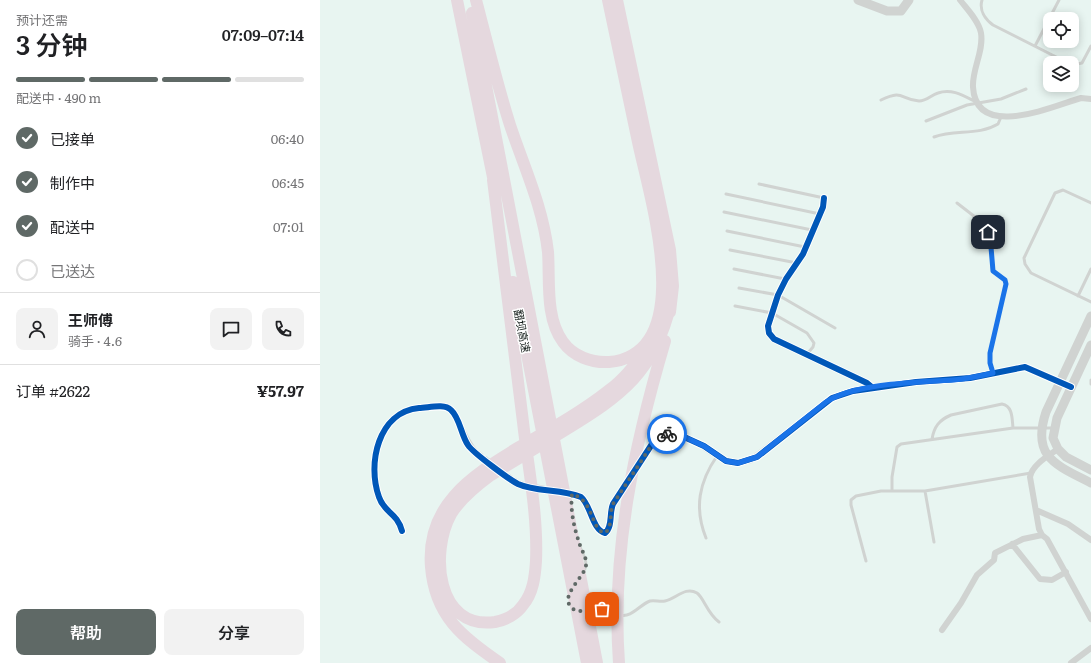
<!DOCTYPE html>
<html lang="zh">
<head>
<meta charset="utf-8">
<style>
	:root { --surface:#fff; --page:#f2f2f2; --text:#202124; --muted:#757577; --line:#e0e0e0; --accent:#5f6966 }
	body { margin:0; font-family:Literata,"Noto Sans SC",serif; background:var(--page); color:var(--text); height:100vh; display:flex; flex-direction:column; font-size:15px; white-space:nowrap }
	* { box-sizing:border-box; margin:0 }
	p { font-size:13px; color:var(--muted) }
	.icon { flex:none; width:22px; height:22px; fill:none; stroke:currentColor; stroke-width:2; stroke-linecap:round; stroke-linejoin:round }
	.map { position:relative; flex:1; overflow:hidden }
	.drawer { display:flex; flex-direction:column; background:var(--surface); width:320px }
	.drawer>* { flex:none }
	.buttons { position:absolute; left:723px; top:12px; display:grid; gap:8px }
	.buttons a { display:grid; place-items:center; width:36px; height:36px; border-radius:8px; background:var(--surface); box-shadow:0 2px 10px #0003; font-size:20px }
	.pin { position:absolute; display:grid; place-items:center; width:34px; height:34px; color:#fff; margin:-17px; border-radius:8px; box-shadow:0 2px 6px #0006 }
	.courier { position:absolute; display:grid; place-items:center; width:40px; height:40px; margin:-20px; border:3px solid #1a73e8; border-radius:50%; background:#fff; color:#222; box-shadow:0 1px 5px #0007 }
	.overview em { font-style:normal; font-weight:600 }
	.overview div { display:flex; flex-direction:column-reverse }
	.overview { display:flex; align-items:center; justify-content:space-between; height:68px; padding:0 16px }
	h1 { font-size:26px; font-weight:600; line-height:30px }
	.bar { display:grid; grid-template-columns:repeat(4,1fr); gap:6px 4px; align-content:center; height:48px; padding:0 16px }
	.bar i { height:5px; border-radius:3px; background:var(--line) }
	.bar .current { background:var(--accent) }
	.bar p { grid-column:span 4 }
	.line { display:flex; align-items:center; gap:10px; padding:0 16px; border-top:1px solid var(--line) }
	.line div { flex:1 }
	.round { display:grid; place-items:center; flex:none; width:42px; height:42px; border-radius:8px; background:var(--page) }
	ol { padding:0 16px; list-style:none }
	li { display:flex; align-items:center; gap:12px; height:44px }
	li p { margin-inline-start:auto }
	li .icon { padding:4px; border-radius:50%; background:var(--accent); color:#fff; stroke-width:4 }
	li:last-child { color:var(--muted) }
	li i { width:22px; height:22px; border:2px solid var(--line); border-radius:50% }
	.action { display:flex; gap:8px; margin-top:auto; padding:8px 16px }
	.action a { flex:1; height:46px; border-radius:8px; background:var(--accent); color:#fff; font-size:16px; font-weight:600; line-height:46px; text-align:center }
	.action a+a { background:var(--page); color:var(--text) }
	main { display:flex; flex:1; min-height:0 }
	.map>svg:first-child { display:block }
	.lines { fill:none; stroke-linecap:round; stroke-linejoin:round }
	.street-tunnel { stroke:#c8d5d1; stroke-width:6; stroke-dasharray:6 3; stroke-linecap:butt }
	.lane { stroke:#d0d3d1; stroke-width:3 }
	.street { stroke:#d0d3d1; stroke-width:6 }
	.secondary { stroke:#d0d3d1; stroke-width:9 }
	.highway { stroke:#e5d8de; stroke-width:12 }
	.cycleway-casing { stroke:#fff; stroke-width:8 }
	.cycleway { stroke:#0057b8; stroke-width:6 }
	.done { stroke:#5f6966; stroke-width:4; stroke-dasharray:0 7.2 }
	.route { stroke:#1a73e8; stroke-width:5 }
	.labels { text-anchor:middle; stroke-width:3; stroke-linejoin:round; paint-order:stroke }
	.street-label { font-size:11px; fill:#151e1b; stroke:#fff }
</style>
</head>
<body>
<main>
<section class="drawer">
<div class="overview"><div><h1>3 分钟</h1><p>预计还需</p></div><em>07:09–07:14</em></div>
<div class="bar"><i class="current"></i><i class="current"></i><i class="current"></i><i></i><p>配送中 · 490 m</p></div>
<ol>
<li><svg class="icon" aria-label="check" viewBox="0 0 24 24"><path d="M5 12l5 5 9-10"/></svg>已接单<p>06:40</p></li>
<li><svg class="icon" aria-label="check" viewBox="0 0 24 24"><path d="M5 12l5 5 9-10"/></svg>制作中<p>06:45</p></li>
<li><svg class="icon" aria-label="check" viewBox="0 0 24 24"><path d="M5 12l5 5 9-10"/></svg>配送中<p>07:01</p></li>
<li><i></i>已送达</li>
</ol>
<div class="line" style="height:72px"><a class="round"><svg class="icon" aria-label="person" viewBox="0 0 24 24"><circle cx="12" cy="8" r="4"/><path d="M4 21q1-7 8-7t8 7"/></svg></a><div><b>王师傅</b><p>骑手 · 4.6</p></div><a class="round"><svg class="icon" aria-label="chat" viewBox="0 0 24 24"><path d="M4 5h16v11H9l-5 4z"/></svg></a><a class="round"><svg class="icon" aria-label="phone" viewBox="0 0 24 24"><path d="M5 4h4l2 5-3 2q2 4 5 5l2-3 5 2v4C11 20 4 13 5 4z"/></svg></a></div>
<div class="line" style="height:52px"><div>订单 #2622</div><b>¥57.97</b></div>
<div class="action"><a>帮助</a><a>分享</a></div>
</section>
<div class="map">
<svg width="771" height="663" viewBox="0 0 771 663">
	<rect width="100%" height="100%" fill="#e8f5f1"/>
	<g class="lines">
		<path class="street-tunnel" d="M157,453L172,464
			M179,470L199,484"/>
		<path class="lane" d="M662,0C659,10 665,19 673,25L748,63
			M715,46L739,0
			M752,65L762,63L771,46
			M561,100C584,89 579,99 599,101C607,101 611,95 618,93C632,88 644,96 656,102
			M606,121L647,105L681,99L706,89
			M614,137C635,129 658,136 678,124L681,117
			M439,184L504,198
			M406,194L500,214
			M637,203L659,220L668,232L673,271L685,280L686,284L670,353V363L673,373
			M771,203L743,190L735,193L704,258L705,264L711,273L771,302
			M404,212L492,230
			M407,231L485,247
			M410,250L477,263
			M414,269L465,279
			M419,288L458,295L515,328
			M758,296L771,269
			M415,306L452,313L487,333L494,343L493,347L487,354
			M771,380V384
			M612,439C614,427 619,420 631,415L682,404C693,406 692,419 693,428
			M572,490V477L577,447L581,444L693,428H734
			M605,491L614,542
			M386,538C374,508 379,482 397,456
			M260,547C264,556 269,563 263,573
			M546,561L531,505V500L536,496L561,491H605L711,473
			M269,610L282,609L294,613
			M300,615C312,618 319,605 330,601C335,600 340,602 345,601C356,599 365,586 377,593C384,598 387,613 399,622"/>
		<path class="street" d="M640,0C647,9 659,21 661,33C664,51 652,69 653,87C656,141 733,106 761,98L771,99
			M504,198L503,207L483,254L466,279L458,295L448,326L449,333L454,339L547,383L553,388
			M738,449C728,456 712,465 710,477L719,529L722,535L727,539L771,619
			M316,469L335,440L348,434C384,433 394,471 431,460L512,398L533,391L596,382L650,378L705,367L751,387
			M199,484L235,491
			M244,492C250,494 257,494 262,498C272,507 271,530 285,533C293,527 289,518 291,509C293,499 302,490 308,482
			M716,510L748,524L771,540
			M82,531C77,512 64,513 59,497C50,472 54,431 78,415C85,409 95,409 104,408C111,408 121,405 128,408C138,412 144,443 157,453
			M692,544L720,579L732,580L746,572
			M622,630L641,603L657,575L674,560L675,553L703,539L722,535
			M751,663L771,648"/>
		<path class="secondary" d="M538,0L567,11H581L589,0
			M771,316L726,412C711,457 736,465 771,483
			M771,345L737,418L733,438L738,449L746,457L771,470"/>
		<path class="highway" d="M137,0L175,187
			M156,0C167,42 177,84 190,125C204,167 223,207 228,252C230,280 225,318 243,342C253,356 271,363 289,362C380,354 329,195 318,142C308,95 298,47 288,0
			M297,0L350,250L353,286L350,312
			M152,13L277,663
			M173,180C183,260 193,341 203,422C208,467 218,515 216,561C215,577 213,593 203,605C197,614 186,620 175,622C116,630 110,552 131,514C141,498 156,486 171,475C196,460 220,445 245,430C301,396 335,372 351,303
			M193,282L267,663
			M180,663C142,637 115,616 111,567C106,506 150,477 196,449C227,431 260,413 288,391C305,379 317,363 328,346
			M299,663C291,553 314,446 345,341"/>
		<g class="cycleway-casing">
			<path id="cycleway" d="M504,198L503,207L483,254L466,279L458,295L448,326L449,333L454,339L547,383L553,388
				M82,531C77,512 64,513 59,497C47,464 58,412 99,408C108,408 124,403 131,410C140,418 141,435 148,445C153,453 190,480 198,484C215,492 242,489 261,497C271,505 272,530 285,533C293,527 289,513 293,504L332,444L343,435L353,434L362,436L384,446L406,461L418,463L437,457L512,398L533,391L596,382L650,378L705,367L751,387"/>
		</g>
		<use href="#cycleway" class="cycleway"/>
	</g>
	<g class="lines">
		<path class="done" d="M282,609C274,609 258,614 252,608C238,596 266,576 266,565C267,557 261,550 259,542C254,528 250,509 252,494C275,501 270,530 285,533C293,527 289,513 293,504L335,440L347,434"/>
		<path class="route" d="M347,434L362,436L384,446L406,461L418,463L437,457L506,402C534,383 599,382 633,380C647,379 660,376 673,373L670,363V353L686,284L685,280L673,271L671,247L668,232"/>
	</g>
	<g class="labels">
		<g class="street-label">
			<text transform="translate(202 331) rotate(79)" y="4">翻坝高速</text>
		</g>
	</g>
</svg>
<div class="buttons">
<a><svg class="icon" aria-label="locate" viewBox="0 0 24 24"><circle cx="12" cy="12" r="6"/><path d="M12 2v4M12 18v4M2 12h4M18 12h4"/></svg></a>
<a><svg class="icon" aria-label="layers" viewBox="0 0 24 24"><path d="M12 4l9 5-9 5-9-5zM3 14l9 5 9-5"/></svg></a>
</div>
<div class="pin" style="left:282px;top:609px;background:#ea580c"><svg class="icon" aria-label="bag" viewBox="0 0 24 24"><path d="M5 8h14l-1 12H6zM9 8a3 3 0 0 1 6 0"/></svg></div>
<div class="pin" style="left:668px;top:232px;background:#1f2937"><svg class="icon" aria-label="home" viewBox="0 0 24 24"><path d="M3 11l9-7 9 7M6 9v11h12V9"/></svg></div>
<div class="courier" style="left:347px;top:434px"><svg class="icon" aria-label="bike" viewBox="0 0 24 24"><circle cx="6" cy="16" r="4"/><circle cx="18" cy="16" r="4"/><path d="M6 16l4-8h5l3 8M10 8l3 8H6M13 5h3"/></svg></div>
</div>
</main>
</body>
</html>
